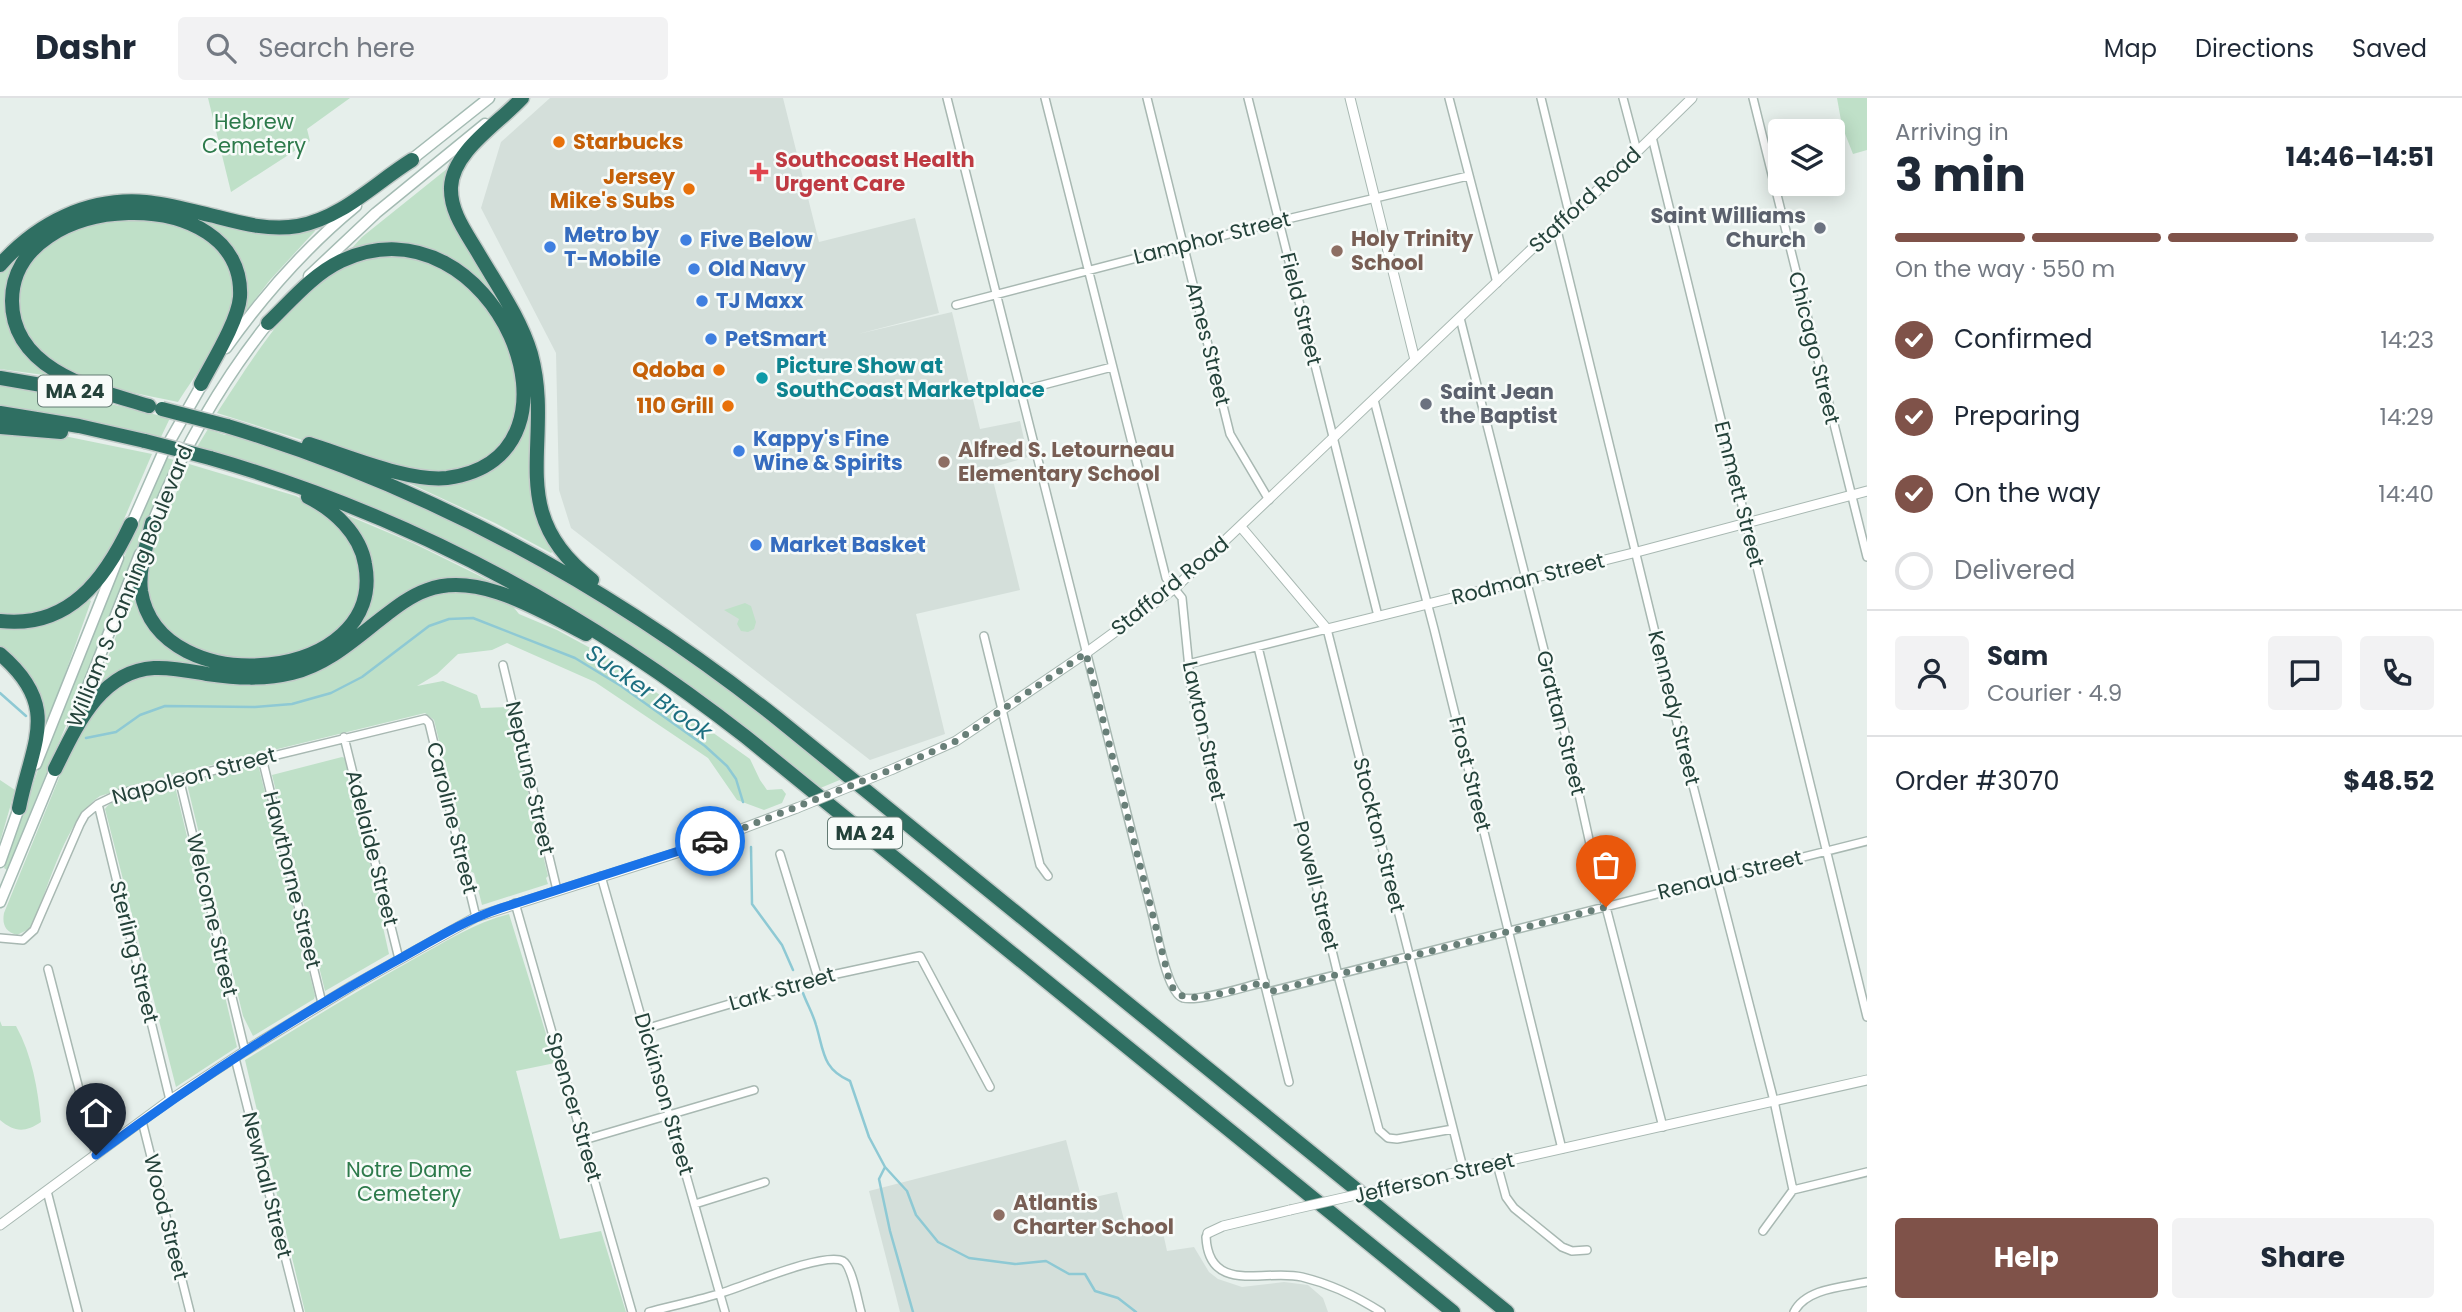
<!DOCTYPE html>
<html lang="en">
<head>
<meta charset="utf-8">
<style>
	:root { --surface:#fff; --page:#f2f2f3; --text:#1f2937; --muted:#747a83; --line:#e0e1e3; --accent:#7f5249 }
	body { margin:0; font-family:Poppins,sans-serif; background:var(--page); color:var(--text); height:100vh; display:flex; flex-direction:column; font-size:26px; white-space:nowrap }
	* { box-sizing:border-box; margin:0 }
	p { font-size:23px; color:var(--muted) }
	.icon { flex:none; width:38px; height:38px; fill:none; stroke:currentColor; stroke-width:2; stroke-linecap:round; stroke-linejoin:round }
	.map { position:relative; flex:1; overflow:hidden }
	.side { display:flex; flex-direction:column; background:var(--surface); width:595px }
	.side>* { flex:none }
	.buttons { position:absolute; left:1768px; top:21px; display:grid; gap:14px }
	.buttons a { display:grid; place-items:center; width:77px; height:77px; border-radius:7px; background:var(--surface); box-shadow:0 4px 18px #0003; font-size:35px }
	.pin { position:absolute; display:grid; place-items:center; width:60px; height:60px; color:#fff; margin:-72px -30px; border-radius:50% 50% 50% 0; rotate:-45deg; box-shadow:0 0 7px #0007 }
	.pin .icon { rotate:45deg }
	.courier { position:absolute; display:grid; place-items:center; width:70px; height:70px; margin:-35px; border:5px solid #1a73e8; border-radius:50%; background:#fff; color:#222; box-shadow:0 2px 9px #0007 }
	.summary em { font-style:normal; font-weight:700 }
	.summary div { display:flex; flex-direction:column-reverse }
	.summary { display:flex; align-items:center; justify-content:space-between; height:119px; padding:0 28px }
	h1 { font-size:46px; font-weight:700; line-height:52px }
	.bar { display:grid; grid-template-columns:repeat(4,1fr); gap:10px 7px; align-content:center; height:84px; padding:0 28px }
	.bar i { height:9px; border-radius:5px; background:var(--line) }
	.bar .active { background:var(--accent) }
	.bar p { grid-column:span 4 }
	.line { display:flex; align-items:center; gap:18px; padding:0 28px; border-top:2px solid var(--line) }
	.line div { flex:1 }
	.round { display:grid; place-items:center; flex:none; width:74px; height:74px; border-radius:7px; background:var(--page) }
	ol { padding:0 28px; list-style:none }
	li { display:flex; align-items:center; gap:21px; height:77px }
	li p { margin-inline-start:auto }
	li .icon { padding:7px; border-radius:50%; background:var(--accent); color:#fff; stroke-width:4 }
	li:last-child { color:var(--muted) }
	li i { width:38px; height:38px; border:4px solid var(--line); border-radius:50% }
	.cta { display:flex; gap:14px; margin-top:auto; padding:14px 28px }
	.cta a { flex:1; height:80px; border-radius:7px; background:var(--accent); color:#fff; font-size:28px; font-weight:700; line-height:80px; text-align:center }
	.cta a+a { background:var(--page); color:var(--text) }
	header { display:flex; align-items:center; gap:42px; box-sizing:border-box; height:98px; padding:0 35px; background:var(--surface); border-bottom:2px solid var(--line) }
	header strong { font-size:33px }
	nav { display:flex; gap:38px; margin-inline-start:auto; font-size:24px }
	.search { width:490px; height:63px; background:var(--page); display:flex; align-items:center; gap:18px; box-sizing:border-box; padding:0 24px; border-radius:7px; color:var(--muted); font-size:26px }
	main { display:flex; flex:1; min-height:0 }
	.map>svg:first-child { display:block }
	.built { fill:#d4dfda }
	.green { fill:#bfe0c8 }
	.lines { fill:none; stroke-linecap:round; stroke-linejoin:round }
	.stream { stroke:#8ec9d4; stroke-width:2.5 }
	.minor-casing { stroke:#a8b8b2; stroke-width:10 }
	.tertiary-casing { stroke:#a8b8b2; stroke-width:11 }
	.secondary-casing { stroke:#a4bbb3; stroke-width:13 }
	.motorway-casing { stroke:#c2cac8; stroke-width:17 }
	.minor { stroke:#fff; stroke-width:7 }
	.tertiary { stroke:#fff; stroke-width:9 }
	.secondary { stroke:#fff; stroke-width:10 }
	.motorway { stroke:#2f6f62; stroke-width:14 }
	.tertiary-bridge-casing { stroke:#a8b8b2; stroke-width:11; stroke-linecap:butt }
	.motorway-bridge-casing { stroke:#c2cac8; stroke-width:17; stroke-linecap:butt }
	.tertiary-bridge { stroke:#fff; stroke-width:9 }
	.motorway-bridge { stroke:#2f6f62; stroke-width:14 }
	.done { stroke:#687f78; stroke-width:7; stroke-dasharray:0 12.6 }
	.route { stroke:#1a73e8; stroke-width:9 }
	.food-dot { fill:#e8710a; stroke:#f7fbf9; stroke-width:2.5 }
	.health-dot { fill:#e0444e; stroke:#f7fbf9; stroke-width:2.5 }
	.worship-dot { fill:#6b7280; stroke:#f7fbf9; stroke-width:2.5 }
	.shop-dot { fill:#3f7fe0; stroke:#f7fbf9; stroke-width:2.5 }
	.education-dot { fill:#8d6e63; stroke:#f7fbf9; stroke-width:2.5 }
	.culture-dot { fill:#0f9aa8; stroke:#f7fbf9; stroke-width:2.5 }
	.labels { text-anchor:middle; stroke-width:5; stroke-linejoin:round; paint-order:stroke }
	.shield { fill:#f7fbf9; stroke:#637a73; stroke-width:2 }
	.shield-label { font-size:19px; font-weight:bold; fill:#24423a }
	.park-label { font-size:21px; fill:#2d7a4b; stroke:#f7fbf9 }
	.food-label { font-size:21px; font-weight:bold; fill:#c56008; stroke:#f7fbf9; text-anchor:end }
	.health-label { font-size:21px; font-weight:bold; fill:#be3a42; stroke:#f7fbf9; text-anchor:start }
	.street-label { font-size:21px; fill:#24423a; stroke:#f7fbf9 }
	.worship-label { font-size:21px; font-weight:bold; fill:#5b616d; stroke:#f7fbf9; text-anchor:end }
	.shop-label { font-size:21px; font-weight:bold; fill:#366cbe; stroke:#f7fbf9; text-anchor:start }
	.education-label { font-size:21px; font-weight:bold; fill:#785e54; stroke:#f7fbf9; text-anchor:start }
	.culture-label { font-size:21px; font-weight:bold; fill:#0d838f; stroke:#f7fbf9; text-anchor:start }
	.water-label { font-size:23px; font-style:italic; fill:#1c6f80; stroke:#f7fbf9 }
</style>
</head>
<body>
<header>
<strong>Dashr</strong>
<div class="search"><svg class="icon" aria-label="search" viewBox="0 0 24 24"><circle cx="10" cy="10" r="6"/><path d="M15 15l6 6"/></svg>Search here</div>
<nav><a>Map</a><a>Directions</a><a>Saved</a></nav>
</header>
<main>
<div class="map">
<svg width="1867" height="1214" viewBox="0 0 1867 1214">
	<rect width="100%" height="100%" fill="#e6efeb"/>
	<path class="built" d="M550,0H783L819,144L915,120L939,215L858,236L952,214L980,331L1020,323L1028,359L990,370L1020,492L916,516L945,636L870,662L571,430L559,392L556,255L481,110L501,44Z
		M1066,1042L1082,1102L1117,1094L1128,1138L1162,1130L1167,1153L1194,1149L1209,1174L1218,1181L1242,1189L1284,1184L1308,1187L1323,1200L1328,1214H900L869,1093Z"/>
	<path class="green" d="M208,0H350L307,31L310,43L231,94Z
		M1837,0H1867V52L1853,56L1842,28Z
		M448,70L450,72L447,85L502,205L498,207C471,183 445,151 407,148C389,146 369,152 352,154L351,151L362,139Z
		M186,116L314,131L315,133L270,182L247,212L243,210V181L185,120Z
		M137,121C176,127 228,136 232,184C233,192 235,203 233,211C221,245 197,274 178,304C142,296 90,289 60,269C47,259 34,249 26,235C18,222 16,191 22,177C31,159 51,143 69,135C91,125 113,123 137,121Z
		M23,149L26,153L7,206L47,274L44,277L0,271V175Z
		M394,157L436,166L481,201L513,257L519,312L501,349L475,368L429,376L315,346L217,315C250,265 292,193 347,167C361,161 379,160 394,157Z
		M0,286L98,303L170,320L161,339L0,309Z
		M529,306H533L532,382L554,452L551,455L495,425L411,386L412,383C427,383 442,384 456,383C496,380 523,342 529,306Z
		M208,331L225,337L228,335L340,373L434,413L590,495L727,588L842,681L818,691L548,498L214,353L197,349Z
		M0,335L69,339L152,356L109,456L86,489L44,516L0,518Z
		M167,360L174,362L7,772L4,770L40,666L151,393Z
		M189,366L296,398L309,405L343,432L361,464L360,500L345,527L296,557L237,563L190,548L174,538L154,516L145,482L151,453Z
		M349,418L413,445L496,486L494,489L451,483L351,540L348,537C360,515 378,491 370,465C366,450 354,435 346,421Z
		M133,493H137L144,516L221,569L220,573L171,566L100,590L97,588Z
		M443,493L480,494L511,506L519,516L557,532L605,558L750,661L760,682L767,692L782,691L786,696L782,705L764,712L737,702L708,660L595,584L507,545L492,552L458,556L437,576L417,588L443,583L477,597L481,610L508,609L548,778L546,780L548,786L482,807L474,775L470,773L434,622L425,615L167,678L100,698C67,720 49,786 34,824L29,831L17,837C5,834 2,826 4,815L72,648L101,604L130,581L158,574L266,585L412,504Z
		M88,501L91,503L48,624H44L0,550V528Z
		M745,505L751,508L756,524L754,531L748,534L741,533L737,526L739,521L724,512Z
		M342,659L345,660L385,828L383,829L389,856L325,893L272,677Z
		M258,666L315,898L314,901L253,938L243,918L188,690L190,683Z
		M0,682L15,692L0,744Z
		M175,688L237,949L176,989L105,711C115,696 157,692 175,688Z
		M509,816L555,965L516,973L560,1141L601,1133L626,1214H305L245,962C300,928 355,894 412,862C443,845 474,825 509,816Z
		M0,923L2,928H16C32,957 38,991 41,1024C25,1035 14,1034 0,1022Z"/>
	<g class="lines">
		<path class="stream" d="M0,595L26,618
			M86,640L116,634L140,617L165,608L255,609L292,606L331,595L362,579L429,528L449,521L473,520L575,560L621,588L705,648L727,668L736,681L743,704
			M751,749L752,806L782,847L793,872
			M803,895C807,906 813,916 816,927C824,953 822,971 850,983L869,1039L885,1069L907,1093L916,1117L938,1144L969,1160L1015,1166L1046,1163L1069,1176H1085L1095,1193L1118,1200L1136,1214
			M885,1069L879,1081L890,1133L913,1214"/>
		<g class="minor-casing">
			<path id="minor" d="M947,0L1153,819C1157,835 1167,895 1183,900C1199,904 1247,888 1265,884
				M1045,0L1166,480L1182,500L1191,590L1289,984
				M1147,0L1230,336L1269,402
				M1248,0L1378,518
				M1449,0L1497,185
				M1541,0L1570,119
				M1623,0L1637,53
				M1753,0L1867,459
				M1652,39L1867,919
				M1556,128L1679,633L1774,1003L1793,1092
				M956,207L1279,123L1468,78
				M1460,220L1569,651L1592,755L1663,1029
				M1020,293L1112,269
				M1374,302L1434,531L1562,1051
				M984,538L1040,767L1048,778
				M1258,549L1338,877L1379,1032L1388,1040L1397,1041L1453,1031
				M1188,566L1327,531L1464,1074
				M503,567L557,792
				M344,639L399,861
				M262,660L322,905
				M179,680L245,953
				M98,706L170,1002
				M780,756L818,880
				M601,778L725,1214
				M515,805L632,1214
				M0,840L23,842L34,832L80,726L85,717L98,706L121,695L425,621L429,625L476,819
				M48,871L96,1057
				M1268,894L1867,743
				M645,931L818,880L920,858L990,989
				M235,960L299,1214
				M142,1023L190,1214
				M584,1042L754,992
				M1497,1066L1506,1099L1514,1110L1562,1149L1572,1153L1587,1152
				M47,1093L78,1214
				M695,1106L765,1084
				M1763,1133L1793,1092L1867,1074
				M1208,1135L1206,1139C1209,1198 1267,1170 1302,1179C1331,1186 1356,1198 1381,1214
				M649,1214C672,1208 695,1203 718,1196C740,1190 824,1153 843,1163C852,1168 858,1204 861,1214
				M1794,1214C1806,1190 1844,1189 1867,1184"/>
		</g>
		<g class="tertiary-casing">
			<path id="tertiary" d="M1350,0L1415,262
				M1241,429L1327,531L1637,454L1867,393
				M893,671L956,643L1086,555L1175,490L1556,128L1570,119L1692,0
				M1391,1089L1867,982
				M0,1127L170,1002L245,953L352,888L476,819L683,753L797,710
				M1208,1135L1223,1128L1290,1112"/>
		</g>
		<g class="secondary-casing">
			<path id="secondary" d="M406,66L489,0
				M309,178L376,115L485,26
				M226,250C263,198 306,149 356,108
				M150,431C181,354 220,284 273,219
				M129,432L163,355L205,281
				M73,626L140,456
				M36,666L118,460
				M0,764L21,704
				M0,804L58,664"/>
		</g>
		<g class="motorway-casing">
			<path id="motorway" d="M522,0C498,26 453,53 451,89C450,113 465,133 477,153C496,186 520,219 531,256C555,344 502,413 592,482
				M0,167C37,125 89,99 146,104C169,106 191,113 214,118C241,125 269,133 298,128C342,120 375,85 412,62
				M268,225C291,203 312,177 341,163C493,93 605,360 447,380C408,384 348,358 309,346
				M0,280L88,295
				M149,308C96,292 12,273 12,203C12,91 246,82 240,199C238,223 213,263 201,286
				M0,315L79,328L145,343
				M227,328C429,389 613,490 778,621L1507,1214
				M0,329L61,334
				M210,360C406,416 585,513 746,639L1453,1214
				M152,425C147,447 138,471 141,493C159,606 388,585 365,466C360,436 334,412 308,399
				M0,523C69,531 105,481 131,426
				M0,556C62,609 32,644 19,710
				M55,671C76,629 100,573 154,570C172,569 190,573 207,576C236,580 263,582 292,575C324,567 348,547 373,527C390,514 407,499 427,492C478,473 541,513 586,536"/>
		</g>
		<use href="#minor" class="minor"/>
		<use href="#tertiary" class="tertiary"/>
		<use href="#secondary" class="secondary"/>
		<use href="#motorway" class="motorway"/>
		<g class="tertiary-bridge-casing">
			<path id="tertiary-bridge" d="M797,710L893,671
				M1290,1112L1391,1089"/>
		</g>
		<g class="motorway-bridge-casing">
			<path id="motorway-bridge" d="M162,311L227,328
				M145,343L210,360"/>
		</g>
		<use href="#tertiary-bridge" class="tertiary-bridge"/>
		<use href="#motorway-bridge" class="motorway-bridge"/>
	</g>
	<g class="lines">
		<path class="done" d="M710,743L893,671L956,643L1086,555L1166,869C1168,877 1170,889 1177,895C1191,908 1247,888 1265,884L1268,894L1606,809"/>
		<path class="route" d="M96,1057C191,987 289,922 392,865C427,846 462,823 501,810L710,743"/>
	</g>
	<g class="food-dot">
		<circle cx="559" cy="44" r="7"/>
		<circle cx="689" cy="91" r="7"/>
		<circle cx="719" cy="272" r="7"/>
		<circle cx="728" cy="308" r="7"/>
	</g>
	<path class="health-dot" d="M755.5 63.5h7v7h7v7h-7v7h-7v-7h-7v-7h7z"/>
	<g class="worship-dot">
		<circle cx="1820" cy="130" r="7"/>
		<circle cx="1426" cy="306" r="7"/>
	</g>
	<g class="shop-dot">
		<circle cx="686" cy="142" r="7"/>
		<circle cx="550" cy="149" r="7"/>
		<circle cx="694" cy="171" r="7"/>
		<circle cx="702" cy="203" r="7"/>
		<circle cx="711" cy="241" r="7"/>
		<circle cx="739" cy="353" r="7"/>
		<circle cx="756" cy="447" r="7"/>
	</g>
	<g class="education-dot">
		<circle cx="1337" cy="153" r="7"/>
		<circle cx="944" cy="364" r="7"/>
		<circle cx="999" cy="1117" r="7"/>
	</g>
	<circle class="culture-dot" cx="762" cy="280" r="7"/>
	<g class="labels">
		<g class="shield">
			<rect x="38" y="277.5" width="74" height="31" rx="5"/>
			<rect x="828" y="719.5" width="74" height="31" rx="5"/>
		</g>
		<g class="shield-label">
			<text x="75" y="300">MA 24</text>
			<text x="865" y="742">MA 24</text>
		</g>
		<g class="park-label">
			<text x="254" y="31">Hebrew<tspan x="254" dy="24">Cemetery</tspan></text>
			<text x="409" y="1079">Notre Dame<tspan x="409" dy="24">Cemetery</tspan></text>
		</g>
		<g class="food-label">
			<text x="573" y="51" text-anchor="start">Starbucks</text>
			<text x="675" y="86">Jersey<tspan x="675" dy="24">Mike's Subs</tspan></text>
			<text x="705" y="279">Qdoba</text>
			<text x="714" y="315">110 Grill</text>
		</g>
		<g class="health-label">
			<text x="775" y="69">Southcoast Health<tspan x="775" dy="24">Urgent Care</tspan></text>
		</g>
		<g class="street-label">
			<text transform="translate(1585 102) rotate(-43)" y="7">Stafford Road</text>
			<text transform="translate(1212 140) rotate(-14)" y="7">Lamphor Street</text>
			<text transform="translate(1301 211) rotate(76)" y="7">Field Street</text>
			<text transform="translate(1208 246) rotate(76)" y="7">Ames Street</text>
			<text transform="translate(1814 250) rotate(76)" y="7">Chicago Street</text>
			<text transform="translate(1739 396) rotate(76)" y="7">Emmett Street</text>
			<text transform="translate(1528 481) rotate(-14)" y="7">Rodman Street</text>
			<text transform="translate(130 488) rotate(-68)" y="7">William S Canning Boulevard</text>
			<text transform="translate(1170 488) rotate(-39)" y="7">Stafford Road</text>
			<text transform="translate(1674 610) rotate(76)" y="7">Kennedy Street</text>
			<text transform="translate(1561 625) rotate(76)" y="7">Grattan Street</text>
			<text transform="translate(1204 633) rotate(78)" y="7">Lawton Street</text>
			<text transform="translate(1470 676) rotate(76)" y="7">Frost Street</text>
			<text transform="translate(194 678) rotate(-15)" y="7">Napoleon Street</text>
			<text transform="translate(530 680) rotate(77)" y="7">Neptune Street</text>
			<text transform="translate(452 720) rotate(76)" y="7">Caroline Street</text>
			<text transform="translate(1379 737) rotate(76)" y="7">Stockton Street</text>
			<text transform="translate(372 750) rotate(76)" y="7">Adelaide Street</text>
			<text transform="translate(1730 777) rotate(-14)" y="7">Renaud Street</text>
			<text transform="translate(292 782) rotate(76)" y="7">Hawthorne Street</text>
			<text transform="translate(1316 788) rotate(76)" y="7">Powell Street</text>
			<text transform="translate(212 817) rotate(77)" y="7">Welcome Street</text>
			<text transform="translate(134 854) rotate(76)" y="7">Sterling Street</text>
			<text transform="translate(782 891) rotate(-16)" y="7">Lark Street</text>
			<text transform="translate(664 996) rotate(74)" y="7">Dickinson Street</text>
			<text transform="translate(574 1009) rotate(74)" y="7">Spencer Street</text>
			<text transform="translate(1434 1080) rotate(-13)" y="7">Jefferson Street</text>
			<text transform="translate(267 1087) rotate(76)" y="7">Newhall Street</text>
			<text transform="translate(166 1119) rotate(76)" y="7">Wood Street</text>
		</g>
		<g class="worship-label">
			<text x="1806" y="125">Saint Williams<tspan x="1806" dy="24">Church</tspan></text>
			<text x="1440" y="301" text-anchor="start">Saint Jean<tspan x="1440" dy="24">the Baptist</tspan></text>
		</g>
		<g class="shop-label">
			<text x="564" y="144">Metro by<tspan x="564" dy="24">T-Mobile</tspan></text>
			<text x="700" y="149">Five Below</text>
			<text x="708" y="178">Old Navy</text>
			<text x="716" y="210">TJ Maxx</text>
			<text x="725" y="248">PetSmart</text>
			<text x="753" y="348">Kappy's Fine<tspan x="753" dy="24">Wine &amp; Spirits</tspan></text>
			<text x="770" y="454">Market Basket</text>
		</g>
		<g class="education-label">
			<text x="1351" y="148">Holy Trinity<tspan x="1351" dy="24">School</tspan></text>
			<text x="958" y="359">Alfred S. Letourneau<tspan x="958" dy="24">Elementary School</tspan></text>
			<text x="1013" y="1112">Atlantis<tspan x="1013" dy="24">Charter School</tspan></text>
		</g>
		<g class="culture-label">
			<text x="776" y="275">Picture Show at<tspan x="776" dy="24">SouthCoast Marketplace</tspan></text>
		</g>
		<g class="water-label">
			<text transform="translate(649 594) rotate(35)" y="8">Sucker Brook</text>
		</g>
	</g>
</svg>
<div class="buttons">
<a><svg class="icon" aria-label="layers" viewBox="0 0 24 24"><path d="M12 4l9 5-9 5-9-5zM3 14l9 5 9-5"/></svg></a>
</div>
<div class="pin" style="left:1606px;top:809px;background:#ea580c"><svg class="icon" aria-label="bag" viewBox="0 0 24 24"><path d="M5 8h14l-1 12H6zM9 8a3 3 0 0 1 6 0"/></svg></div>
<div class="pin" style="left:96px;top:1057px;background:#1f2937"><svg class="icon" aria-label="home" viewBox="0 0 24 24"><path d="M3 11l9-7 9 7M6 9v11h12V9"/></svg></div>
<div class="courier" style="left:710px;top:743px"><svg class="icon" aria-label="car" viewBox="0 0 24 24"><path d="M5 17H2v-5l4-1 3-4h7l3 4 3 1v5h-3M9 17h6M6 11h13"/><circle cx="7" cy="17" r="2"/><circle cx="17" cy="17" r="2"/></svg></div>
</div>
<section class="side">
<div class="summary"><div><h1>3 min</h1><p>Arriving in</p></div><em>14:46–14:51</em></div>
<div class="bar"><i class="active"></i><i class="active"></i><i class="active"></i><i></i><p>On the way · 550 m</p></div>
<ol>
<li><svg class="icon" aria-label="check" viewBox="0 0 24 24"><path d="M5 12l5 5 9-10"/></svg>Confirmed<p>14:23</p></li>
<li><svg class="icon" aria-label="check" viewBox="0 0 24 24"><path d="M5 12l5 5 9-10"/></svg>Preparing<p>14:29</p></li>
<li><svg class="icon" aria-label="check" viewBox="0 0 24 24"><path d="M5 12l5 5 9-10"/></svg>On the way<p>14:40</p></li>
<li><i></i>Delivered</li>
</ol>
<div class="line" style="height:126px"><a class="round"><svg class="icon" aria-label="person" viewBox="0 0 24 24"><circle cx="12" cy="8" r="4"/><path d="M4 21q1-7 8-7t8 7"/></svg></a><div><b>Sam</b><p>Courier · 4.9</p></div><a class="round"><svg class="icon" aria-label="chat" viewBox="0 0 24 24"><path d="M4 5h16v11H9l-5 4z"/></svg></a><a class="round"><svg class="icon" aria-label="phone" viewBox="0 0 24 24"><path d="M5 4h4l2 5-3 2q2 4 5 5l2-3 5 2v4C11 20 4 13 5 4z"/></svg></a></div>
<div class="line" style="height:91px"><div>Order #3070</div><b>$48.52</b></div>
<div class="cta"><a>Help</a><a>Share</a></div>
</section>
</main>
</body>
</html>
